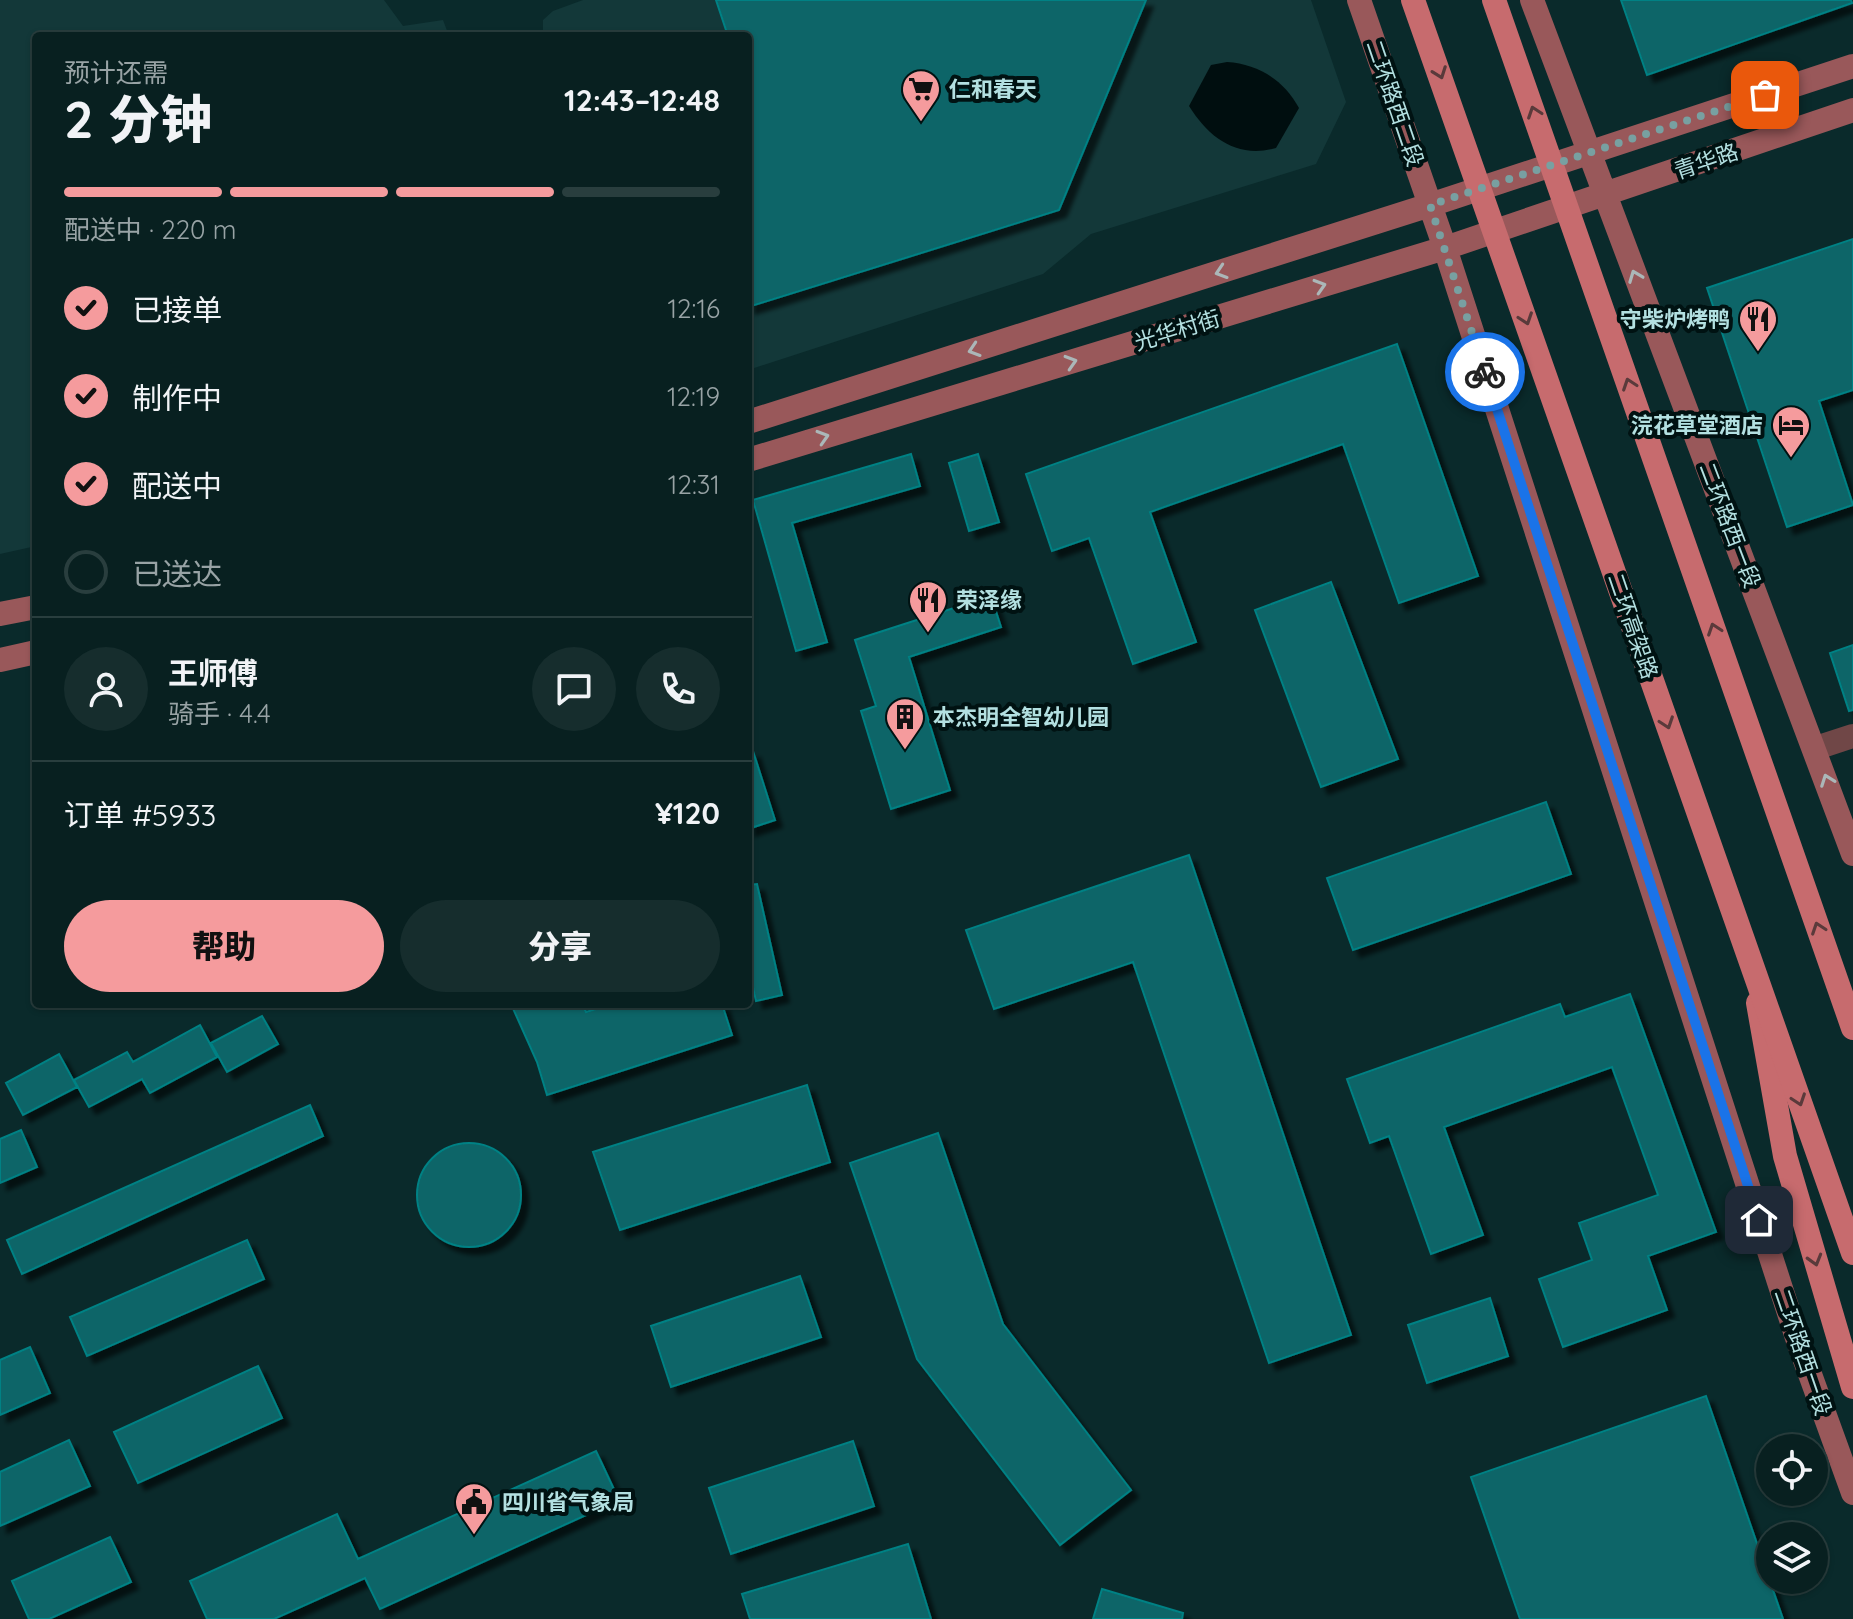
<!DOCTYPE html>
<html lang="zh">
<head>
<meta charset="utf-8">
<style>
	:root { --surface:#082020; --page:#162d2d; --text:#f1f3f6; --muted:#98a3a5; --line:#293e3e; --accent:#f59b9d }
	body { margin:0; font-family:Quicksand,"Noto Sans SC",sans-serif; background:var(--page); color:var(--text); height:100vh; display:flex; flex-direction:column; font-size:30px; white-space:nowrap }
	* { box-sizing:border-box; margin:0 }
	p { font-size:26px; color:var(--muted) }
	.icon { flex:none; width:44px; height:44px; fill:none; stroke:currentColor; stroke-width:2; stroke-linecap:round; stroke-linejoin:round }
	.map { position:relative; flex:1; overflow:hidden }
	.sheet { position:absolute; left:32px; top:32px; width:720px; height:976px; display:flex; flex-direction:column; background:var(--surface); border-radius:8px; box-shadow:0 2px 6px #0004,0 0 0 2px var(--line) }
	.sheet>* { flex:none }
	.fabs { position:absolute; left:1756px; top:1434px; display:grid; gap:16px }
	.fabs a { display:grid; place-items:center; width:72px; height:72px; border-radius:50%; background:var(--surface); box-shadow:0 2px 6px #0004,0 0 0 2px var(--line); font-size:40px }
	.pin { position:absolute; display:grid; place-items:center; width:68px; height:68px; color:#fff; margin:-34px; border-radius:16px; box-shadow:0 4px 12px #0006 }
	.courier { position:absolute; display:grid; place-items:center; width:80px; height:80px; margin:-40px; border:6px solid #1a73e8; border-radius:50%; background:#fff; color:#222; box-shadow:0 2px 10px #0007 }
	.head em { font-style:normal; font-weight:800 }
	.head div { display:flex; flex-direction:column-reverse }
	.head { display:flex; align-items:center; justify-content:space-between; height:136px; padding:0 32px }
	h1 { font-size:52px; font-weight:800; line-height:60px }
	.bar { display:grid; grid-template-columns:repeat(4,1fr); gap:12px 8px; align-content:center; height:96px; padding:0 32px }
	.bar i { height:10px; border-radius:6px; background:var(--line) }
	.bar .current { background:var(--accent) }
	.bar p { grid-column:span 4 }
	.line { display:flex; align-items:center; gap:20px; padding:0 32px; border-top:2px solid var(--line) }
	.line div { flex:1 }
	.round { display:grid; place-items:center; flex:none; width:84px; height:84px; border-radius:42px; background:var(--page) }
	ol { padding:0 32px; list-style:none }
	li { display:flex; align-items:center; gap:24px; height:88px }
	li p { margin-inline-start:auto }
	li .icon { padding:8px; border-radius:50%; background:var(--accent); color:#111; stroke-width:4 }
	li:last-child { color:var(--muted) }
	li i { width:44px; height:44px; border:4px solid var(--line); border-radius:50% }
	.primary-button { display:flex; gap:16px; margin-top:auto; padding:16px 32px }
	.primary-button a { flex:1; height:92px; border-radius:48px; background:var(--accent); color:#111; font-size:32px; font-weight:800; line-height:92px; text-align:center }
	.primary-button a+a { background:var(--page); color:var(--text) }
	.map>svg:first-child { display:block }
	.built { fill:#133839 }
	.water { fill:#000e0f }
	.building { fill:#0a6567; stroke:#028184; stroke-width:2; filter:url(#shadow) }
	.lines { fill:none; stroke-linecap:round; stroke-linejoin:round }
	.minor { stroke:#704747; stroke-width:24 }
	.secondary { stroke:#99585a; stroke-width:24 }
	.trunk { stroke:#c76b6e; stroke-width:24 }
	.trunk-bridge { stroke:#c76b6e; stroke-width:24 }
	.oneway { stroke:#5a3a3b }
	.oneway2 { stroke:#abb7b8 }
	.done { stroke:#78a0a1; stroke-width:8; stroke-dasharray:0 14.4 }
	.route { stroke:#1a73e8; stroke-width:10 }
	.labels { text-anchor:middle; stroke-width:8; stroke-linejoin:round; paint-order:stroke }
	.poi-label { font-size:22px; font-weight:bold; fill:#b3e0e1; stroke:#001212; text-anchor:start }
	.street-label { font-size:22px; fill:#b3e0e1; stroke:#001212 }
</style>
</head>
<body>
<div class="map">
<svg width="1853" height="1619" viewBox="0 0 1853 1619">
	<defs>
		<filter id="shadow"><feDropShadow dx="7" dy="7" stdDeviation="2" flood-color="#0009"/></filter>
	</defs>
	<rect width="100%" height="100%" fill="#0a2a2b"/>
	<path class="built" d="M0,0H384L403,26L443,20L449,36H36V546L0,554Z
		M583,0H1311L1346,102L1316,164L1091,234L1043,274L748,370V36H543V20L553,11Z"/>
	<path class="water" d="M1227,62C1258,64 1284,80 1299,108L1276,148C1237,159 1209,138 1189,106L1211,65Z"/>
	<path class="building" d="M716,0H1146L1059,210L748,307V36H728Z
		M1621,0H1851L1852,3L1647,75Z
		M1853,239V390L1819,401L1853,505L1787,527L1707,288Z
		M1397,344L1478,576L1399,603L1343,444L1150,512L1196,642L1133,664L1089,538L1052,551L1026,474Z
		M911,454L920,486L792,523L827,642L796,651L753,500Z
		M978,454L999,522L969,531L949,463Z
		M1331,582L1398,759L1321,787L1255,610Z
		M991,596L1001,627L909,657L950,790L891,809L861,711L876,706L855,640Z
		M1853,645V710L1849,711L1830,653Z
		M753,751L775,820L748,829V752Z
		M1546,802L1571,874L1353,950L1327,878Z
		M1189,855L1351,1335L1269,1363L1133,962L994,1009L966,930Z
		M757,884L782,995L756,1001L748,965V885Z
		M1630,994L1716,1232L1648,1256L1667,1310L1563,1347L1539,1279L1592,1260L1579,1223L1658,1195L1612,1067L1444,1127L1483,1235L1431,1254L1389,1136L1370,1143L1347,1079L1560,1004L1565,1017Z
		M511,1004H582L586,1012L612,1004H722L732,1035L547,1095L537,1062Z
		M262,1016L278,1044L227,1072L211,1043Z
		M200,1025L217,1057L150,1093L142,1079L89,1107L74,1080L127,1052L133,1062Z
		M59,1054L77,1087L23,1115L6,1083Z
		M807,1085L830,1162L620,1230L593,1152Z
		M310,1105L323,1136L22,1274L7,1240Z
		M21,1130L37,1167L0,1183V1139Z
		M938,1133L1003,1324L1131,1490L1060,1545L917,1359L850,1163Z
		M417 1195a52 52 0 1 1 104 0a52 52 0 1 1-104 0Z
		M247,1240L264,1279L87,1356L70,1317Z
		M800,1276L821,1337L671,1387L651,1326Z
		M1490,1298L1508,1356L1427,1383L1408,1325Z
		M30,1347L50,1393L0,1415V1360Z
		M258,1366L282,1418L138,1483L114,1432Z
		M1706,1396L1783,1619H1520L1471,1477Z
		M69,1440L90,1486L0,1526V1472Z
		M853,1441L874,1506L731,1554L709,1488Z
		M596,1451L619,1500L380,1609L365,1578L274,1619H207L190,1581L337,1514L358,1559Z
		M110,1537L131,1582L49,1619H29L12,1581Z
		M908,1544L931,1619H750L742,1594Z
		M1102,1589L1183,1613L1182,1619H1093Z"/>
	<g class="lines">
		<path class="minor" d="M1816,748L1853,736"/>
		<path class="secondary" d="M1359,0L1445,248L1798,1341L1853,1493
			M1532,0L1853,854
			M748,422L1430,205L1853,66
			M748,460L1445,248L1853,110
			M0,614L36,607
			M0,660L36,652"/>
		<path class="trunk" d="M1758,1003L1785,1156L1853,1387"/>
		<path class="trunk-bridge" d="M1413,0L1853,1253
			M1494,0L1853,1028"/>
	</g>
	<defs><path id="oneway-chevron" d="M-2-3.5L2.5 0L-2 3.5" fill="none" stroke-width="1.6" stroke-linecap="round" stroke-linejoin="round" transform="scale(2)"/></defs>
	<g class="oneway">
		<use href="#oneway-chevron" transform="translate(1440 73) rotate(70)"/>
		<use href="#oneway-chevron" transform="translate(1534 112) rotate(-109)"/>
		<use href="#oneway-chevron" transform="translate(1526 319) rotate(71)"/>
		<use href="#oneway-chevron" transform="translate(1629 384) rotate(-109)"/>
		<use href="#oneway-chevron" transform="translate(1714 629) rotate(-109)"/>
		<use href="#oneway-chevron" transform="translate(1667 723) rotate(71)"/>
		<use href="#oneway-chevron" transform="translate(1818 928) rotate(-109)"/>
		<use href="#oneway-chevron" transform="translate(1799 1100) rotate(71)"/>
		<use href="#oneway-chevron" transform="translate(1815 1260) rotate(74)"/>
	</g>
	<g class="oneway2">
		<use href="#oneway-chevron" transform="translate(1221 272) rotate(162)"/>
		<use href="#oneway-chevron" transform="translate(1635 276) rotate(-111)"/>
		<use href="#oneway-chevron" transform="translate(1320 286) rotate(-17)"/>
		<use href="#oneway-chevron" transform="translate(974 350) rotate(162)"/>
		<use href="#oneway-chevron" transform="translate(1071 362) rotate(-17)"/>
		<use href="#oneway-chevron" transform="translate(823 437) rotate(-17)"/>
		<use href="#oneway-chevron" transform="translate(1827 780) rotate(-110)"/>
	</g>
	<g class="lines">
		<path class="done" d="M1485,372L1430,205L1765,95"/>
		<path class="route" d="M1485,372L1759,1220"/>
	</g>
	<defs>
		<g id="supermarket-pin" transform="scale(2)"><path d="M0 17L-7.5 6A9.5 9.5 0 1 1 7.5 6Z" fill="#f59b9d" stroke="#001212"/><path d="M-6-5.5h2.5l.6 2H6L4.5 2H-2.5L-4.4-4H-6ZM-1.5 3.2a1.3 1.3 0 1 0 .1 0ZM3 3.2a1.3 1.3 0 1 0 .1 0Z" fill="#111"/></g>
		<g id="restaurant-pin" transform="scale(2)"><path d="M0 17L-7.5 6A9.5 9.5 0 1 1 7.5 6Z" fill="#f59b9d" stroke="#001212"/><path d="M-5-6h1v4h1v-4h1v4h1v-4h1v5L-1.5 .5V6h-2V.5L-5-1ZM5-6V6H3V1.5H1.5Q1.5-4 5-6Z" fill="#111"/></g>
		<g id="hotel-pin" transform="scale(2)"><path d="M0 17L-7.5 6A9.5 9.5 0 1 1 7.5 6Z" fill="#f59b9d" stroke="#001212"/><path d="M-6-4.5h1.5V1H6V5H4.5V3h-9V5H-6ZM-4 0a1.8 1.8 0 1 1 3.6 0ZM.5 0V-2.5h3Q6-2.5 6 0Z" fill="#111"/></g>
		<g id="building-pin" transform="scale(2)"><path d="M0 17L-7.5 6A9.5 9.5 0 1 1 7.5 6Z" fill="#f59b9d" stroke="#001212"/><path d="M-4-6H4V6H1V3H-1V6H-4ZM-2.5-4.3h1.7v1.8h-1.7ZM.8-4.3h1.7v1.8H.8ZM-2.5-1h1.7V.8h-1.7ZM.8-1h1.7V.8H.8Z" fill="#111"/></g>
		<g id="civic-pin" transform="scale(2)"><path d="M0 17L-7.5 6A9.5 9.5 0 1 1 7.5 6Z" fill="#f59b9d" stroke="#001212"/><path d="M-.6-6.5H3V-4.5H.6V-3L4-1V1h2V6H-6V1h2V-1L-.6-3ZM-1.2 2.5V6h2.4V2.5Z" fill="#111"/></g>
	</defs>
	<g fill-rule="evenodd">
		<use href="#supermarket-pin" x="921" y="89"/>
		<use href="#restaurant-pin" x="1758" y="319"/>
		<use href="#hotel-pin" x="1791" y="425"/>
		<use href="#restaurant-pin" x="928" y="600"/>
		<use href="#building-pin" x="905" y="717"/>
		<use href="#civic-pin" x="474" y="1502"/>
	</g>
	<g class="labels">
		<g class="poi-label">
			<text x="949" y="97">仁和春天</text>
			<text x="1730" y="327" text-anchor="end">守柴炉烤鸭</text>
			<text x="1763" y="433" text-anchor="end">浣花草堂酒店</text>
			<text x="956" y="608">荣泽缘</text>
			<text x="933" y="725">本杰明全智幼儿园</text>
			<text x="502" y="1510">四川省气象局</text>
		</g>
		<g class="street-label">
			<text transform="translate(1395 103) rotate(71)" y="8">二环路西二段</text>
			<text transform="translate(1706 161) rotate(-19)" y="8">青华路</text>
			<text transform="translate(1177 330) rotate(-17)" y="8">光华村街</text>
			<text transform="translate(1730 525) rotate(69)" y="8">二环路西一段</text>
			<text transform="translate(1633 626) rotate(71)" y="8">二环高架路</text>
			<text transform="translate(1803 1352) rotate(71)" y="8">二环路西一段</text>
		</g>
	</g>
</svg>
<div class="fabs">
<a><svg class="icon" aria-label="locate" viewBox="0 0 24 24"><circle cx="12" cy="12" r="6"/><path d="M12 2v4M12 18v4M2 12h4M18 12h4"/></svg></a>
<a><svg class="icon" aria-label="layers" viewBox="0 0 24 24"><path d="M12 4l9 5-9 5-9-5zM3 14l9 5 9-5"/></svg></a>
</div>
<div class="pin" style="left:1765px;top:95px;background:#ea580c"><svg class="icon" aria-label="bag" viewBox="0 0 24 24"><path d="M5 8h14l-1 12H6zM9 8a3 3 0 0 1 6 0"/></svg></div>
<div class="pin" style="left:1759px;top:1220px;background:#1f2937"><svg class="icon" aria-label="home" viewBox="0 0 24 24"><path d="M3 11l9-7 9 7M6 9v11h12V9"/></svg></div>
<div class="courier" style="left:1485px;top:372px"><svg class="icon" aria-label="bike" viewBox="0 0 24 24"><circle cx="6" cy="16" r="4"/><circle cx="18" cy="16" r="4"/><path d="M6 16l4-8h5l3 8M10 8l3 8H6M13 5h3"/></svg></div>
<section class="sheet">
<div class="head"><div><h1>2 分钟</h1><p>预计还需</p></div><em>12:43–12:48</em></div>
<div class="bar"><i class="current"></i><i class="current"></i><i class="current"></i><i></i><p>配送中 · 220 m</p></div>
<ol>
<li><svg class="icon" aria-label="check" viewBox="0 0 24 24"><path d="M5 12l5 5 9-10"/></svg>已接单<p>12:16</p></li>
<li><svg class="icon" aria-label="check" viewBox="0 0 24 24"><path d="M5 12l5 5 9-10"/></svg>制作中<p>12:19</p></li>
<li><svg class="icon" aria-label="check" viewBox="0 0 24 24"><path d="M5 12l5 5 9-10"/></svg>配送中<p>12:31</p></li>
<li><i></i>已送达</li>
</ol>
<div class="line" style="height:144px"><a class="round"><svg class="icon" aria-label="person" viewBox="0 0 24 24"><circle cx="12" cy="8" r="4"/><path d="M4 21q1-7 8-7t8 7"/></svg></a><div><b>王师傅</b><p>骑手 · 4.4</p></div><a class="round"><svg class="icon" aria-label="chat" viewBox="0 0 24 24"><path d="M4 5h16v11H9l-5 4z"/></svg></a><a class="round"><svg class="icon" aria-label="phone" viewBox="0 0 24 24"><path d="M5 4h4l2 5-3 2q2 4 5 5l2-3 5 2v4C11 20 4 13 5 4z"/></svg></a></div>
<div class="line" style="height:104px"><div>订单 #5933</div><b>¥120</b></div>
<div class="primary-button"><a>帮助</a><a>分享</a></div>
</section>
</div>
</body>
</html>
